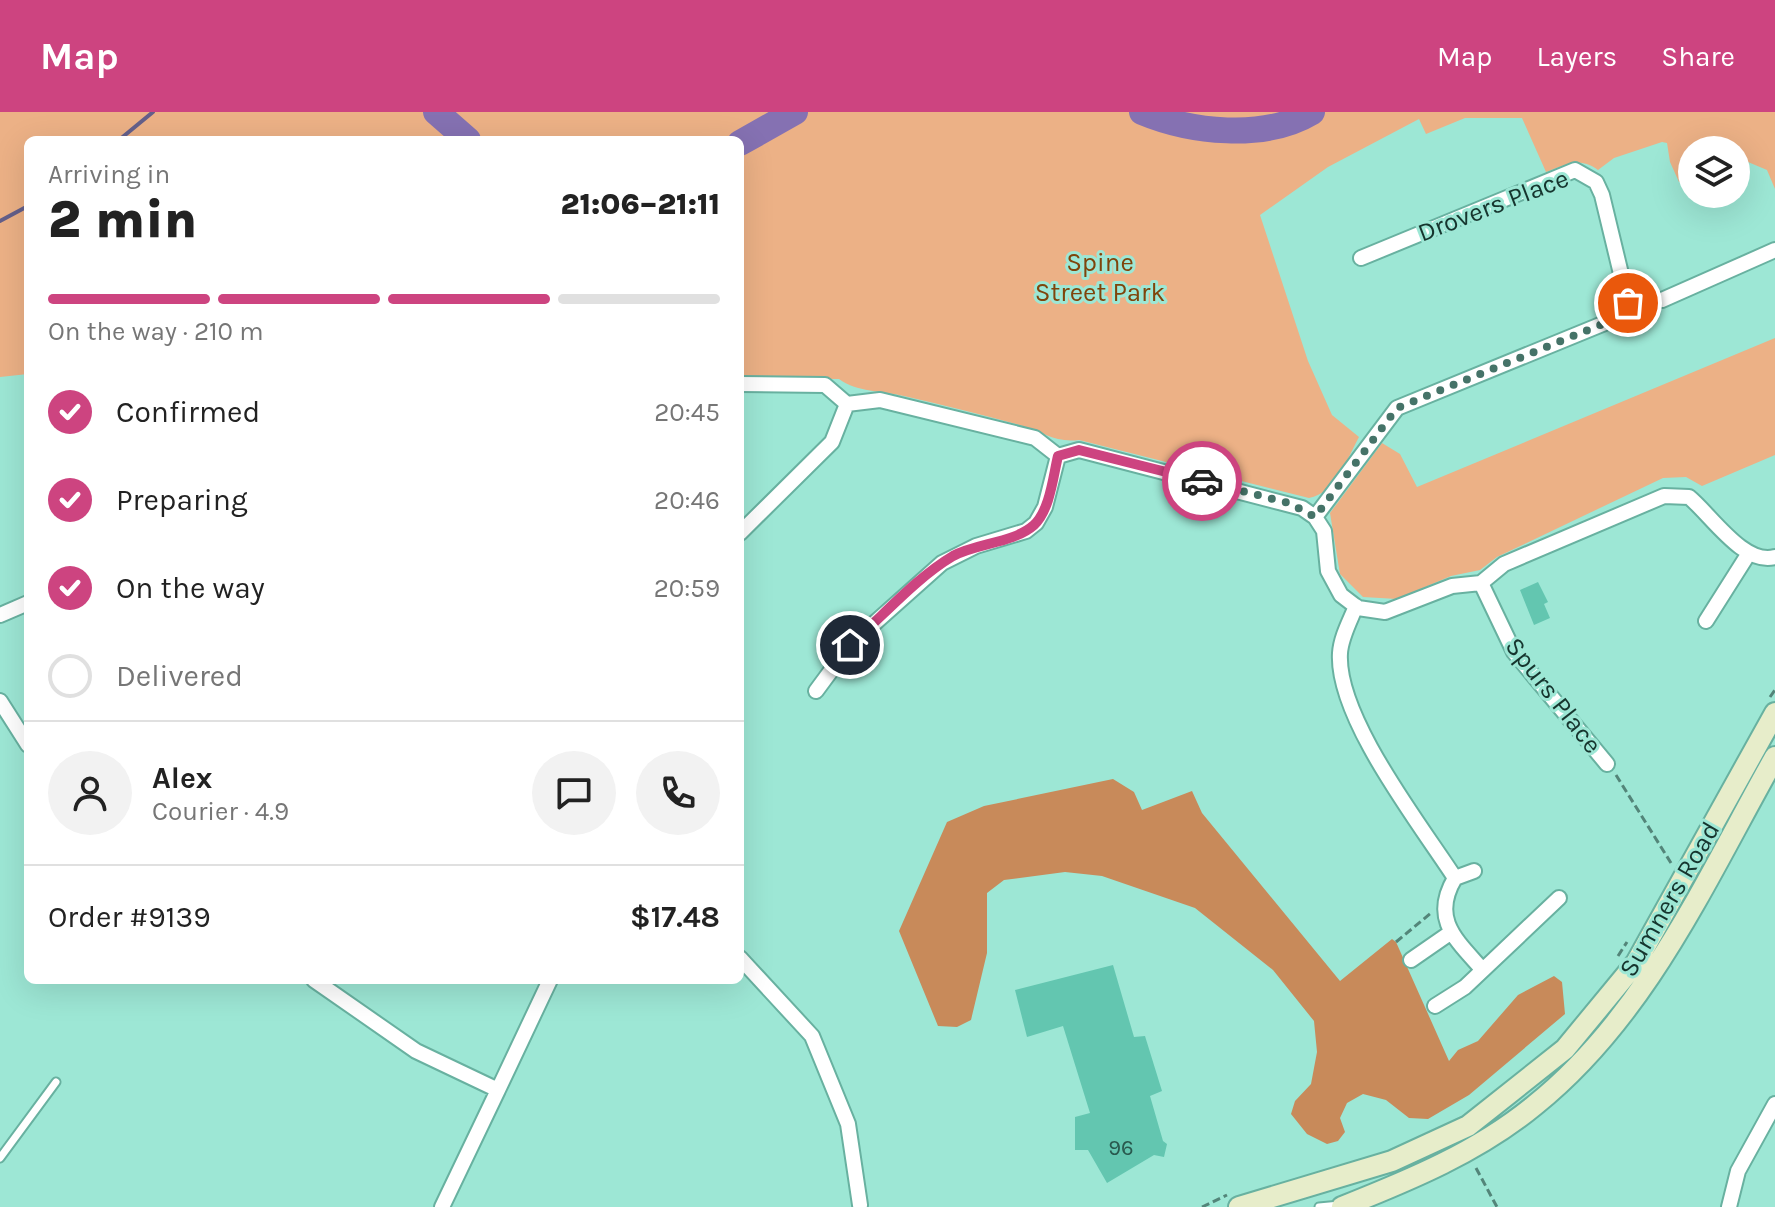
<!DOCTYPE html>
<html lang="en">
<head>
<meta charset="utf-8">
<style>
	:root { --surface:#fff; --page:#f2f2f2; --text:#222; --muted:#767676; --line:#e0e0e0; --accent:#cd4480 }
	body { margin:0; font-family:Karla,sans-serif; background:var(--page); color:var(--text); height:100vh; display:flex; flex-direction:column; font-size:30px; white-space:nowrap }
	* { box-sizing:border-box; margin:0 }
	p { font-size:26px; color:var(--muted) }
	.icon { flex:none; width:44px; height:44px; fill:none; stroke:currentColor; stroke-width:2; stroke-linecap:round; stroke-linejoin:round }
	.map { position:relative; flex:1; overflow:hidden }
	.side { position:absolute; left:24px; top:24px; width:720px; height:848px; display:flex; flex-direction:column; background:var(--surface); border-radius:12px; box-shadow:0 8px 32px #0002 }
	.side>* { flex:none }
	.fabs { position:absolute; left:1678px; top:24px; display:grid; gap:16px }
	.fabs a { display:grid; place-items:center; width:72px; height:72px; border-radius:50%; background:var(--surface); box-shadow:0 8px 32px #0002; font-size:40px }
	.pin { position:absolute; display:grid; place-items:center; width:68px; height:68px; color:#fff; margin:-34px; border:4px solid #fff; border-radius:50%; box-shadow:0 2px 8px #0007 }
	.courier { position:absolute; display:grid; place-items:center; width:80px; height:80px; margin:-40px; border:6px solid #cd4480; border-radius:50%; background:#fff; color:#222; box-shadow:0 2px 10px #0007 }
	.summary em { font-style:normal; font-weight:800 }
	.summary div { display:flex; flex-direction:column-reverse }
	.summary { display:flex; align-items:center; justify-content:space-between; height:136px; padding:0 24px }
	h1 { font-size:52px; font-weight:800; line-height:60px }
	.bar { display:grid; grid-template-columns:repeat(4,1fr); gap:12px 8px; align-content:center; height:96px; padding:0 24px }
	.bar i { height:10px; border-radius:6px; background:var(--line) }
	.bar .selected { background:var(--accent) }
	.bar p { grid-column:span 4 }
	.line { display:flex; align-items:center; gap:20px; padding:0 24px; border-top:2px solid var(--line) }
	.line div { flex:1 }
	.round { display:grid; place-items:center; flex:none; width:84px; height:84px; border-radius:42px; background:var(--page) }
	ol { padding:0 24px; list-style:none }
	li { display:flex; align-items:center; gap:24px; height:88px }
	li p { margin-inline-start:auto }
	li .icon { padding:8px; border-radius:50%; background:var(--accent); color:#fff; stroke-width:4 }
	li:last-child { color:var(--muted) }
	li i { width:44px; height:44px; border:4px solid var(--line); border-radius:50% }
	header { display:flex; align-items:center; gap:48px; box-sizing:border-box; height:112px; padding:0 40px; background:var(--accent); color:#fff }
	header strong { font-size:38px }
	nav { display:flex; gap:44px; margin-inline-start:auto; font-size:28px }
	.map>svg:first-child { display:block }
	.green { fill:#ecb186 }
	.forest { fill:#c88a5a }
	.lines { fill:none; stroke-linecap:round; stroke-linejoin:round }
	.stream { stroke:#645f8a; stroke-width:4 }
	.river { stroke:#8571b2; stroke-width:26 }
	.building { fill:#63c6b0 }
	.lane-casing { stroke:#68b1a0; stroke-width:11 }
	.street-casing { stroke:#68b1a0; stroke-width:18 }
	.secondary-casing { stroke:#68b1a0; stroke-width:24 }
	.path { stroke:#538579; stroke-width:3; stroke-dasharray:8 4; stroke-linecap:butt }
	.lane { stroke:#fff; stroke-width:7 }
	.street { stroke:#fff; stroke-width:14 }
	.secondary { stroke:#e7edca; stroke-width:20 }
	.done { stroke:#457368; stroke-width:8; stroke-dasharray:0 14.4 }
	.route { stroke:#cd4480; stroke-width:10 }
	.labels { text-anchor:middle; stroke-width:6; stroke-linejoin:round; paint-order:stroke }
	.number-label { font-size:22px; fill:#29594e }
	.street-label { font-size:26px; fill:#16352e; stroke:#9de7d5 }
	.park-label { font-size:26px; fill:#7f440b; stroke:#9de7d5 }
</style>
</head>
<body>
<header>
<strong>Map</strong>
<nav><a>Map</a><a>Layers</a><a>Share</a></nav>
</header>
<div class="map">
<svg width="1775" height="1095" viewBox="0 0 1775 1095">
	<rect width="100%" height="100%" fill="#9de7d5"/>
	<path class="green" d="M0,0H1775V77L1767,58L1748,50L1736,51V38H1692V65L1679,70L1670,50L1667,31L1662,30L1614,46L1598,58C1581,44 1564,53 1546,60L1522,6H1465L1426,22L1419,7L1328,55L1260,103L1308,249L1332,303L1359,325C1347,347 1336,381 1309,386L1079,328C1055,331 1043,320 1020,313C982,303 943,293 904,284C883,279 856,280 839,267L740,266V28H28V262L0,265Z
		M1775,226V343L1702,374L1686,365L1663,366L1497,445L1480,458L1451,464L1397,487L1363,485L1340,462L1330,401L1382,331L1400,342L1417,375Z"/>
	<path class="forest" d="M1113,667L1134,680L1142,698L1192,679L1202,701L1340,869L1392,827L1396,830L1449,949L1458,938L1478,929L1518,883L1554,864L1562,870L1565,902L1469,983L1428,1007L1409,1006L1386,988L1363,982L1347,991L1340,1006L1345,1020L1338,1029L1327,1032L1307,1022L1291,1002L1295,989L1311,972L1317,940L1314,909L1273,858L1195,796L1102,764L1065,760L1004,768L987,781V841L971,908L957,915L938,914L899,819L947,710L984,694Z"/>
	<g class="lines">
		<path class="stream" d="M119,28L153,0
			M0,109L28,94"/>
		<path class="river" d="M436,0L468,28
			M1142,0C1190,20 1264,29 1312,0
			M740,31L795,0"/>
	</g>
	<path class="building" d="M1538,470L1548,490L1544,492L1550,506L1534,513L1520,478Z
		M1113,853L1134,925L1145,924L1162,979L1150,984L1163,1029L1167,1032L1164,1045L1154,1043L1107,1071L1088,1038H1075V1005L1090,1001L1063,914L1027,925L1015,878Z"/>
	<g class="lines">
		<g class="lane-casing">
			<path id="lane" d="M0,1046L56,970
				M1319,1095L1340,1093"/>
		</g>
		<g class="street-casing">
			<path id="street" d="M1361,146L1575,58L1596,70L1602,83L1628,191
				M740,272L825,273L847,292L880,288L1035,326L1058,344L1079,338L1302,396L1315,405L1324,419L1328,459L1341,483L1358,496L1385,500L1452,474L1481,471L1504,452L1664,384L1689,385C1711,403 1744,454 1775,445
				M1315,405L1397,296L1605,211L1628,191L1662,188L1775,138
				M740,421L832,330L847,292
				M1481,471L1514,540L1607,652
				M1356,494C1350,509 1341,525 1340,541C1336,605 1420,712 1455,766
				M0,503L28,491
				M1706,509L1749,441
				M816,579L850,533L942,451L976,434L1026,419L1036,411L1045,395L1058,344
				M0,589L28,633
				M1474,759L1455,766C1431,806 1455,827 1481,856
				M740,846L812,924L848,1012L860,1093
				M1411,848L1450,821
				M314,868L416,939L498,978L442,1095
				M1435,894L1465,875L1559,786
				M498,978L550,868
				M1729,1095L1738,1059L1775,992"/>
		</g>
		<g class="secondary-casing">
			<path id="secondary" d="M1239,1095L1392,1049L1468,1014L1565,937L1636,851L1775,601
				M1342,1095C1410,1068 1478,1040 1535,993C1647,903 1706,767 1775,645"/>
		</g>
		<path class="path" d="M1770,585L1775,578
			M1616,663L1671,751
			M1396,830L1431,801
			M1618,844L1627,830
			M1476,1056L1497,1095
			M1202,1095L1227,1083"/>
		<use href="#lane" class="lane"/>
		<use href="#street" class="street"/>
		<use href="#secondary" class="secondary"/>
	</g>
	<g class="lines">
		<path class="done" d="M1202,369L1289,391L1315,405L1397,296L1605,211L1628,191"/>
		<path class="route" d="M850,533C883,504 916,466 953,444C977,431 1014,431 1034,413C1050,398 1053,365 1058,344L1079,338L1202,369"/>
	</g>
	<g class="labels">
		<g class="number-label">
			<text x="1121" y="1043">96</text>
		</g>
		<g class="street-label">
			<text transform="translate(1493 93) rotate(-21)" y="9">Drovers Place</text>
			<text transform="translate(1554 583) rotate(52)" y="9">Spurs Place</text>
			<text transform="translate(1669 787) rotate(-60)" y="9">Sumners Road</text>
		</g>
		<g class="park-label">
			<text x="1100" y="159">Spine<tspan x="1100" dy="30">Street Park</tspan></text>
		</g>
	</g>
</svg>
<div class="fabs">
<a><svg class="icon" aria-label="layers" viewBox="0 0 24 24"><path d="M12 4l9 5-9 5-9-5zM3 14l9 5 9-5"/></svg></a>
</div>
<div class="pin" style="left:1628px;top:191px;background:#ea580c"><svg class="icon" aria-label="bag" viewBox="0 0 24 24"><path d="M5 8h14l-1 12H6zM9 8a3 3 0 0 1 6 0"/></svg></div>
<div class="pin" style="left:850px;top:533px;background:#1f2937"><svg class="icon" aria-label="home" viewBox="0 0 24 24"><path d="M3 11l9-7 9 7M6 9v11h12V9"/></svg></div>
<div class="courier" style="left:1202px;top:369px"><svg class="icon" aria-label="car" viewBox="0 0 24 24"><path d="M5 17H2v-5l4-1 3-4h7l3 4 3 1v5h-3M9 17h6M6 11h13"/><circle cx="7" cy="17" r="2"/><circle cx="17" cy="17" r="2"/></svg></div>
<section class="side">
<div class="summary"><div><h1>2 min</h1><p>Arriving in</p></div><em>21:06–21:11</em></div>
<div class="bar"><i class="selected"></i><i class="selected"></i><i class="selected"></i><i></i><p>On the way · 210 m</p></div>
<ol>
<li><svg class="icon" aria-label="check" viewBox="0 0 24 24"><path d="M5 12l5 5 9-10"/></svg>Confirmed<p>20:45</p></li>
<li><svg class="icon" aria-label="check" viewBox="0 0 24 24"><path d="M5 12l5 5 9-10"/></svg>Preparing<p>20:46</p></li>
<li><svg class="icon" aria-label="check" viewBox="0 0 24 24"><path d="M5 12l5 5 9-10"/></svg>On the way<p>20:59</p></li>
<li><i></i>Delivered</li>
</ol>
<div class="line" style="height:144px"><a class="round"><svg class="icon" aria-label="person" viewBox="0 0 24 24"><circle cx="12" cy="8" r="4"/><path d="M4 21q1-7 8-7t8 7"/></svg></a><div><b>Alex</b><p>Courier · 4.9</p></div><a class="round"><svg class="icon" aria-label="chat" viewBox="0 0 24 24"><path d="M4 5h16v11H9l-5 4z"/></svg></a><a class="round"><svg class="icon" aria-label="phone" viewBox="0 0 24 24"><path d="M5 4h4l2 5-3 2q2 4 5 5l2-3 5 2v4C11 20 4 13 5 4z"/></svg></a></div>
<div class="line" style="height:104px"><div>Order #9139</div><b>$17.48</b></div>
</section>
</div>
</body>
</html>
